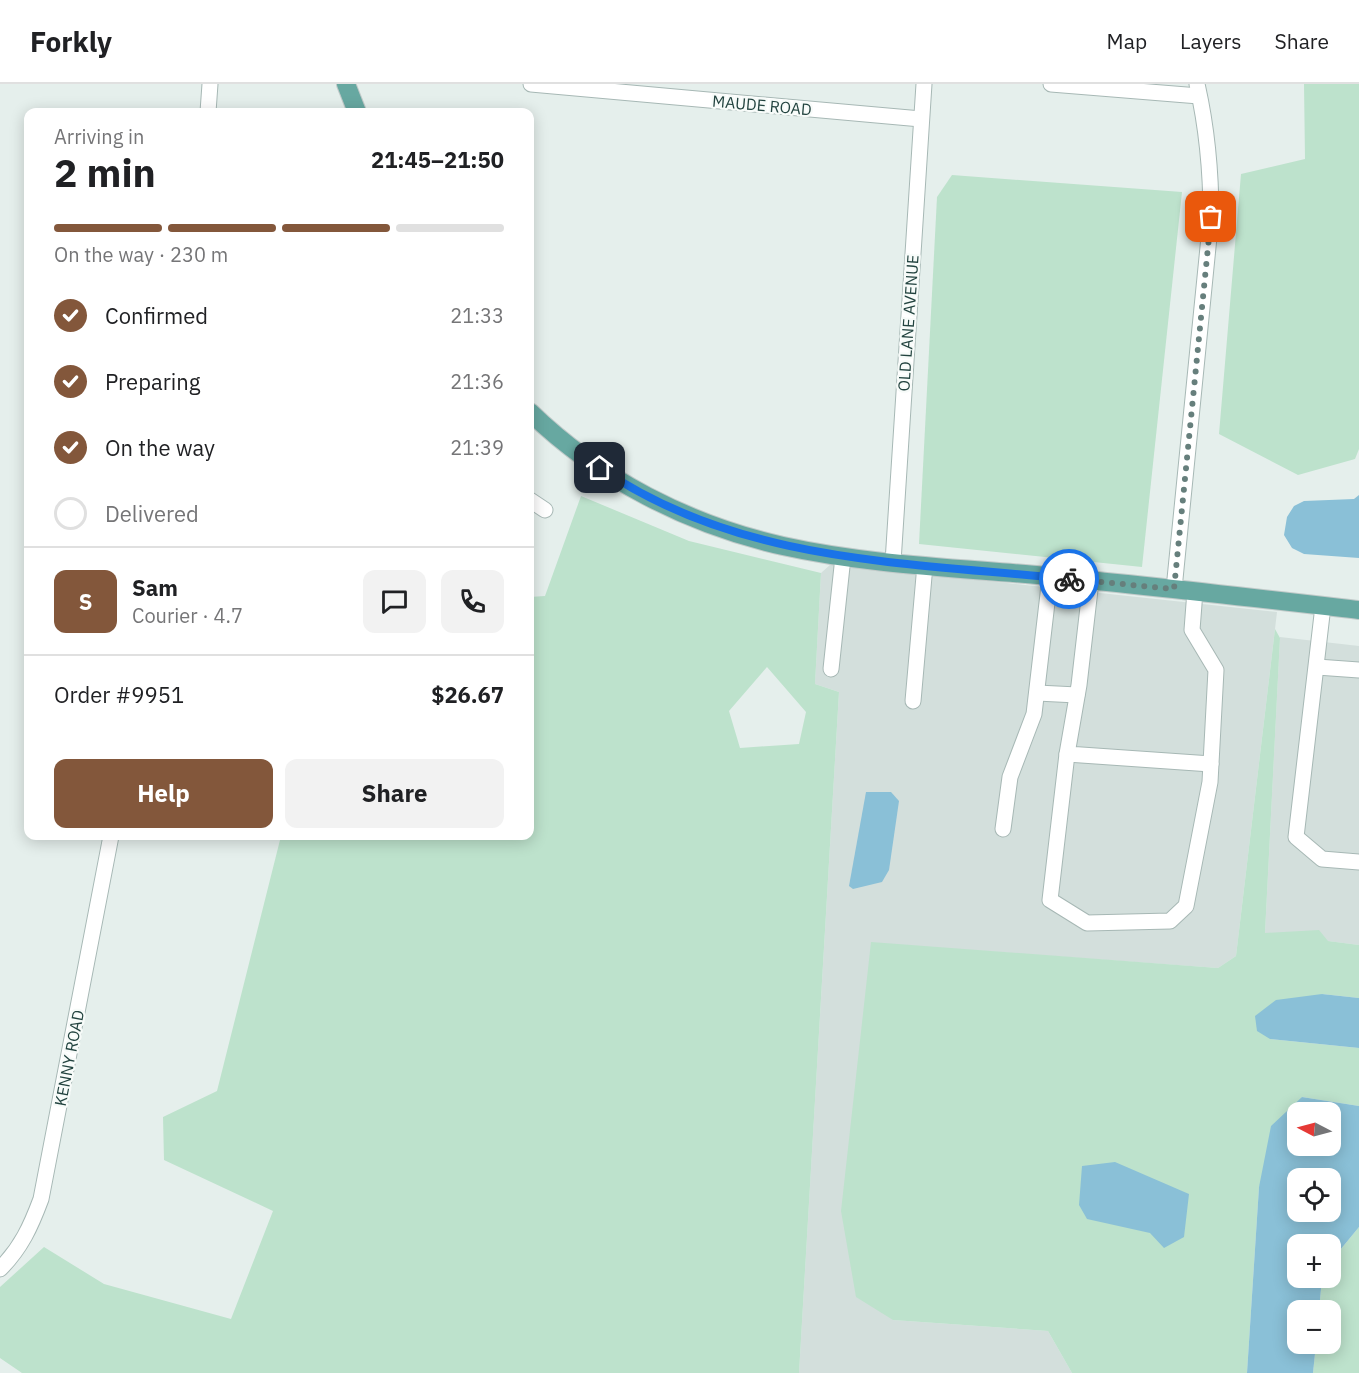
<!DOCTYPE html>
<html lang="en">
<head>
<meta charset="utf-8">
<style>
	:root { --surface:#fff; --page:#f2f2f2; --text:#202124; --muted:#757577; --line:#e0e0e0; --accent:#83573b }
	body { margin:0; font-family:"IBM Plex Sans",sans-serif; background:var(--page); color:var(--text); height:100vh; display:flex; flex-direction:column; font-size:22px; white-space:nowrap }
	* { box-sizing:border-box; margin:0 }
	p { font-size:20px; color:var(--muted) }
	.icon { flex:none; width:33px; height:33px; fill:none; stroke:currentColor; stroke-width:2; stroke-linecap:round; stroke-linejoin:round }
	.map { position:relative; flex:1; overflow:hidden }
	.details { position:absolute; left:24px; top:24px; width:510px; height:732px; display:flex; flex-direction:column; background:var(--surface); border-radius:12px; box-shadow:0 3px 15px #0003 }
	.details>* { flex:none }
	.needle { width:39px; rotate:276deg }
	.fabs { position:absolute; left:1287px; top:1018px; display:grid; gap:12px }
	.fabs a { display:grid; place-items:center; width:54px; height:54px; border-radius:12px; background:var(--surface); box-shadow:0 3px 15px #0003; font-size:30px }
	.pin { position:absolute; display:grid; place-items:center; width:51px; height:51px; color:#fff; margin:-26px; border-radius:12px; box-shadow:0 3px 9px #0006 }
	.courier { position:absolute; display:grid; place-items:center; width:60px; height:60px; margin:-30px; border:4px solid #1a73e8; border-radius:50%; background:#fff; color:#222; box-shadow:0 2px 8px #0007 }
	.summary em { font-style:normal; font-weight:800 }
	.summary div { display:flex; flex-direction:column-reverse }
	.summary { display:flex; align-items:center; justify-content:space-between; height:102px; padding:0 30px }
	h1 { font-size:39px; font-weight:800; line-height:45px }
	.bar { display:grid; grid-template-columns:repeat(4,1fr); gap:9px 6px; align-content:center; height:72px; padding:0 30px }
	.bar i { height:8px; border-radius:4px; background:var(--line) }
	.bar .current { background:var(--accent) }
	.bar p { grid-column:span 4 }
	.line { display:flex; align-items:center; gap:15px; padding:0 30px; border-top:2px solid var(--line) }
	.line div { flex:1 }
	.round { display:grid; place-items:center; flex:none; width:63px; height:63px; border-radius:12px; background:var(--page) }
	ol { padding:0 30px; list-style:none }
	li { display:flex; align-items:center; gap:18px; height:66px }
	li p { margin-inline-start:auto }
	li .icon { padding:6px; border-radius:50%; background:var(--accent); color:#fff; stroke-width:4 }
	li:last-child { color:var(--muted) }
	li i { width:33px; height:33px; border:3px solid var(--line); border-radius:50% }
	.button { display:flex; gap:12px; margin-top:auto; padding:12px 30px }
	.button a { flex:1; height:69px; border-radius:12px; background:var(--accent); color:#fff; font-size:24px; font-weight:800; line-height:69px; text-align:center }
	.button a+a { background:var(--page); color:var(--text) }
	header { display:flex; align-items:center; gap:36px; box-sizing:border-box; height:84px; padding:0 30px; background:var(--surface); border-bottom:2px solid var(--line) }
	header strong { font-size:28px }
	nav { display:flex; gap:33px; margin-inline-start:auto; font-size:21px }
	.map>svg:first-child { display:block }
	.built { fill:#d3dfdc }
	.green { fill:#bde2cc; fill-rule:evenodd }
	.water { fill:#8ac0d7; fill-rule:evenodd }
	.lines { fill:none; stroke-linecap:round; stroke-linejoin:round }
	.minor-casing { stroke:#a7b8b5; stroke-width:17 }
	.major-casing { stroke:#c1cac9; stroke-width:20 }
	.minor { stroke:#fff; stroke-width:15 }
	.major { stroke:#67a8a1; stroke-width:18 }
	.done { stroke:#667f7c; stroke-width:6; stroke-dasharray:0 10.8 }
	.route { stroke:#1a73e8; stroke-width:8 }
	.labels { text-anchor:middle; dominant-baseline:central; stroke-width:4.5; stroke-linejoin:round; paint-order:stroke }
	.street-label { font-size:16px; fill:#22433f; stroke:#f7fbf9 }
</style>
</head>
<body>
<header>
<strong>Forkly</strong>
<nav><a>Map</a><a>Layers</a><a>Share</a></nav>
</header>
<div class="map">
<svg width="1359" height="1289" viewBox="0 0 1359 1289">
	<rect width="100%" height="100%" fill="#e5efec"/>
	<g class="built">
		<path d="M831 480 1277 528 1236 872 1218 884 871 859 893 1236 1048 1247 1072 1289H799L839 608 815 600 821 489Z"/>
		<path d="M1280 553 1359 562V861L1265 849Z"/>
	</g>
	<g class="green">
		<path d="M1304 0H1359V365L1355 375 1298 391 1219 350 1241 90 1305 75Z"/>
		<path d="M952 91 1182 108 1142 483 919 460 937 113Z"/>
		<path d="M581 412 689 457 821 489 815 600 839 608 799 1289H22L0 1274V1203L44 1163 104 1200 231 1235 273 1127 164 1076 163 1033 217 1007 281 752H530V513L545 512ZM767 583 806 628 799 660 740 664 729 627Z"/>
		<path d="M1275 545 1280 554 1265 849 1319 846 1328 857 1359 861V914L1322 910 1270 955 1359 964V1022L1302 1013 1259 1103 1247 1289H1072L1048 1247 893 1236 856 1213 841 1127 871 858 1218 884 1236 872Z"/>
		<path d="M1359 1143V1289H1313L1316 1260H1330V1227H1319L1322 1194H1330L1331 1177Z"/>
	</g>
	<g class="water">
		<path d="M1359 411V474L1304 470 1292 464 1284 451 1287 433 1294 422 1304 417 1354 415Z"/>
		<path d="M866 708H891L899 717 889 786 882 798 853 805 849 802Z"/>
		<path d="M1322 910 1359 914V964L1270 955 1257 947 1255 932 1276 916Z"/>
		<path d="M1302 1013 1359 1022V1143L1331 1177 1330 1161H1298V1194H1322L1319 1227H1298V1260H1316L1313 1289H1247L1259 1103 1271 1042ZM1298 1029H1330V1062H1298ZM1298 1095H1330V1128H1298Z"/>
		<path d="M1115 1078 1189 1110 1184 1153 1164 1164 1150 1149 1087 1135 1079 1121 1082 1082Z"/>
	</g>
	<g class="lines">
		<g class="minor-casing">
			<g id="minor">
				<path d="M531 0 921 35"/>
				<path d="M1051 0 1199 12"/>
				<path d="M208 28 210 0"/>
				<path d="M530 416 545 426"/>
				<path d="M893 478 924 0"/>
				<path d="M1091 497 1079 601 1067 670 1211 680"/>
				<path d="M1174 505 1211 133C1211 87 1207 44 1197 0"/>
				<path d="M1323 522 1296 753 1322 775 1359 778"/>
				<path d="M1317 583 1359 586"/>
				<path d="M831 585 843 473"/>
				<path d="M1037 609 1077 611"/>
				<path d="M913 617 925 481"/>
				<path d="M1067 670 1050 816 1087 839 1170 837 1186 822 1210 698 1216 586 1192 546 1195 507"/>
				<path d="M1003 745 1010 693 1034 630 1050 493"/>
				<path d="M0 1185C21 1164 31 1142 41 1115L111 752"/>
			</g>
		</g>
		<g class="major-casing">
			<g id="major">
				<path d="M346 0 357 28"/>
				<path d="M530 328C599 395 689 441 783 462 869 481 960 484 1048 492 1152 502 1255 514 1359 526"/>
			</g>
		</g>
		<use href="#minor" class="minor"/>
		<use href="#major" class="major"/>
	</g>
	<g class="lines">
		<path class="done" d="M1069 495 1174 505 1211 133"/>
		<path class="route" d="M600 384C740 480 907 478 1069 495"/>
	</g>
	<g class="labels">
		<g class="street-label">
			<text transform="translate(762 21) rotate(5)">MAUDE ROAD</text>
			<text transform="translate(908 239) rotate(-86)">OLD LANE AVENUE</text>
			<text transform="translate(69 974) rotate(-79)">KENNY ROAD</text>
		</g>
	</g>
</svg>
<div class="fabs">
<a><svg class="needle" viewBox="-14 -14 28 28"><path d="M0-13l5 13h-10z" fill="#e53935"/><path d="M0 13l5-13h-10z" fill="#757577"/></svg></a>
<a><svg class="icon" aria-label="locate" viewBox="0 0 24 24"><circle cx="12" cy="12" r="6"/><path d="M12 2v4M12 18v4M2 12h4M18 12h4"/></svg></a>
<a>+</a>
<a>−</a>
</div>
<div class="pin" style="left:1211px;top:133px;background:#ea580c"><svg class="icon" aria-label="bag" viewBox="0 0 24 24"><path d="M5 8h14l-1 12H6zM9 8a3 3 0 0 1 6 0"/></svg></div>
<div class="pin" style="left:600px;top:384px;background:#1f2937"><svg class="icon" aria-label="home" viewBox="0 0 24 24"><path d="M3 11l9-7 9 7M6 9v11h12V9"/></svg></div>
<div class="courier" style="left:1069px;top:495px"><svg class="icon" aria-label="bike" viewBox="0 0 24 24"><circle cx="6" cy="16" r="4"/><circle cx="18" cy="16" r="4"/><path d="M6 16l4-8h5l3 8M10 8l3 8H6M13 5h3"/></svg></div>
<section class="details">
<div class="summary"><div><h1>2 min</h1><p>Arriving in</p></div><em>21:45–21:50</em></div>
<div class="bar"><i class="current"></i><i class="current"></i><i class="current"></i><i></i><p>On the way · 230 m</p></div>
<ol>
<li><svg class="icon" aria-label="check" viewBox="0 0 24 24"><path d="M5 12l5 5 9-10"/></svg>Confirmed<p>21:33</p></li>
<li><svg class="icon" aria-label="check" viewBox="0 0 24 24"><path d="M5 12l5 5 9-10"/></svg>Preparing<p>21:36</p></li>
<li><svg class="icon" aria-label="check" viewBox="0 0 24 24"><path d="M5 12l5 5 9-10"/></svg>On the way<p>21:39</p></li>
<li><i></i>Delivered</li>
</ol>
<div class="line" style="height:108px"><b class="round" style="background:var(--accent);color:#fff">S</b><div><b>Sam</b><p>Courier · 4.7</p></div><a class="round"><svg class="icon" aria-label="chat" viewBox="0 0 24 24"><path d="M4 5h16v11H9l-5 4z"/></svg></a><a class="round"><svg class="icon" aria-label="phone" viewBox="0 0 24 24"><path d="M5 4h4l2 5-3 2q2 4 5 5l2-3 5 2v4C11 20 4 13 5 4z"/></svg></a></div>
<div class="line" style="height:78px"><div>Order #9951</div><b>$26.67</b></div>
<div class="button"><a>Help</a><a>Share</a></div>
</section>
</div>
</body>
</html>
